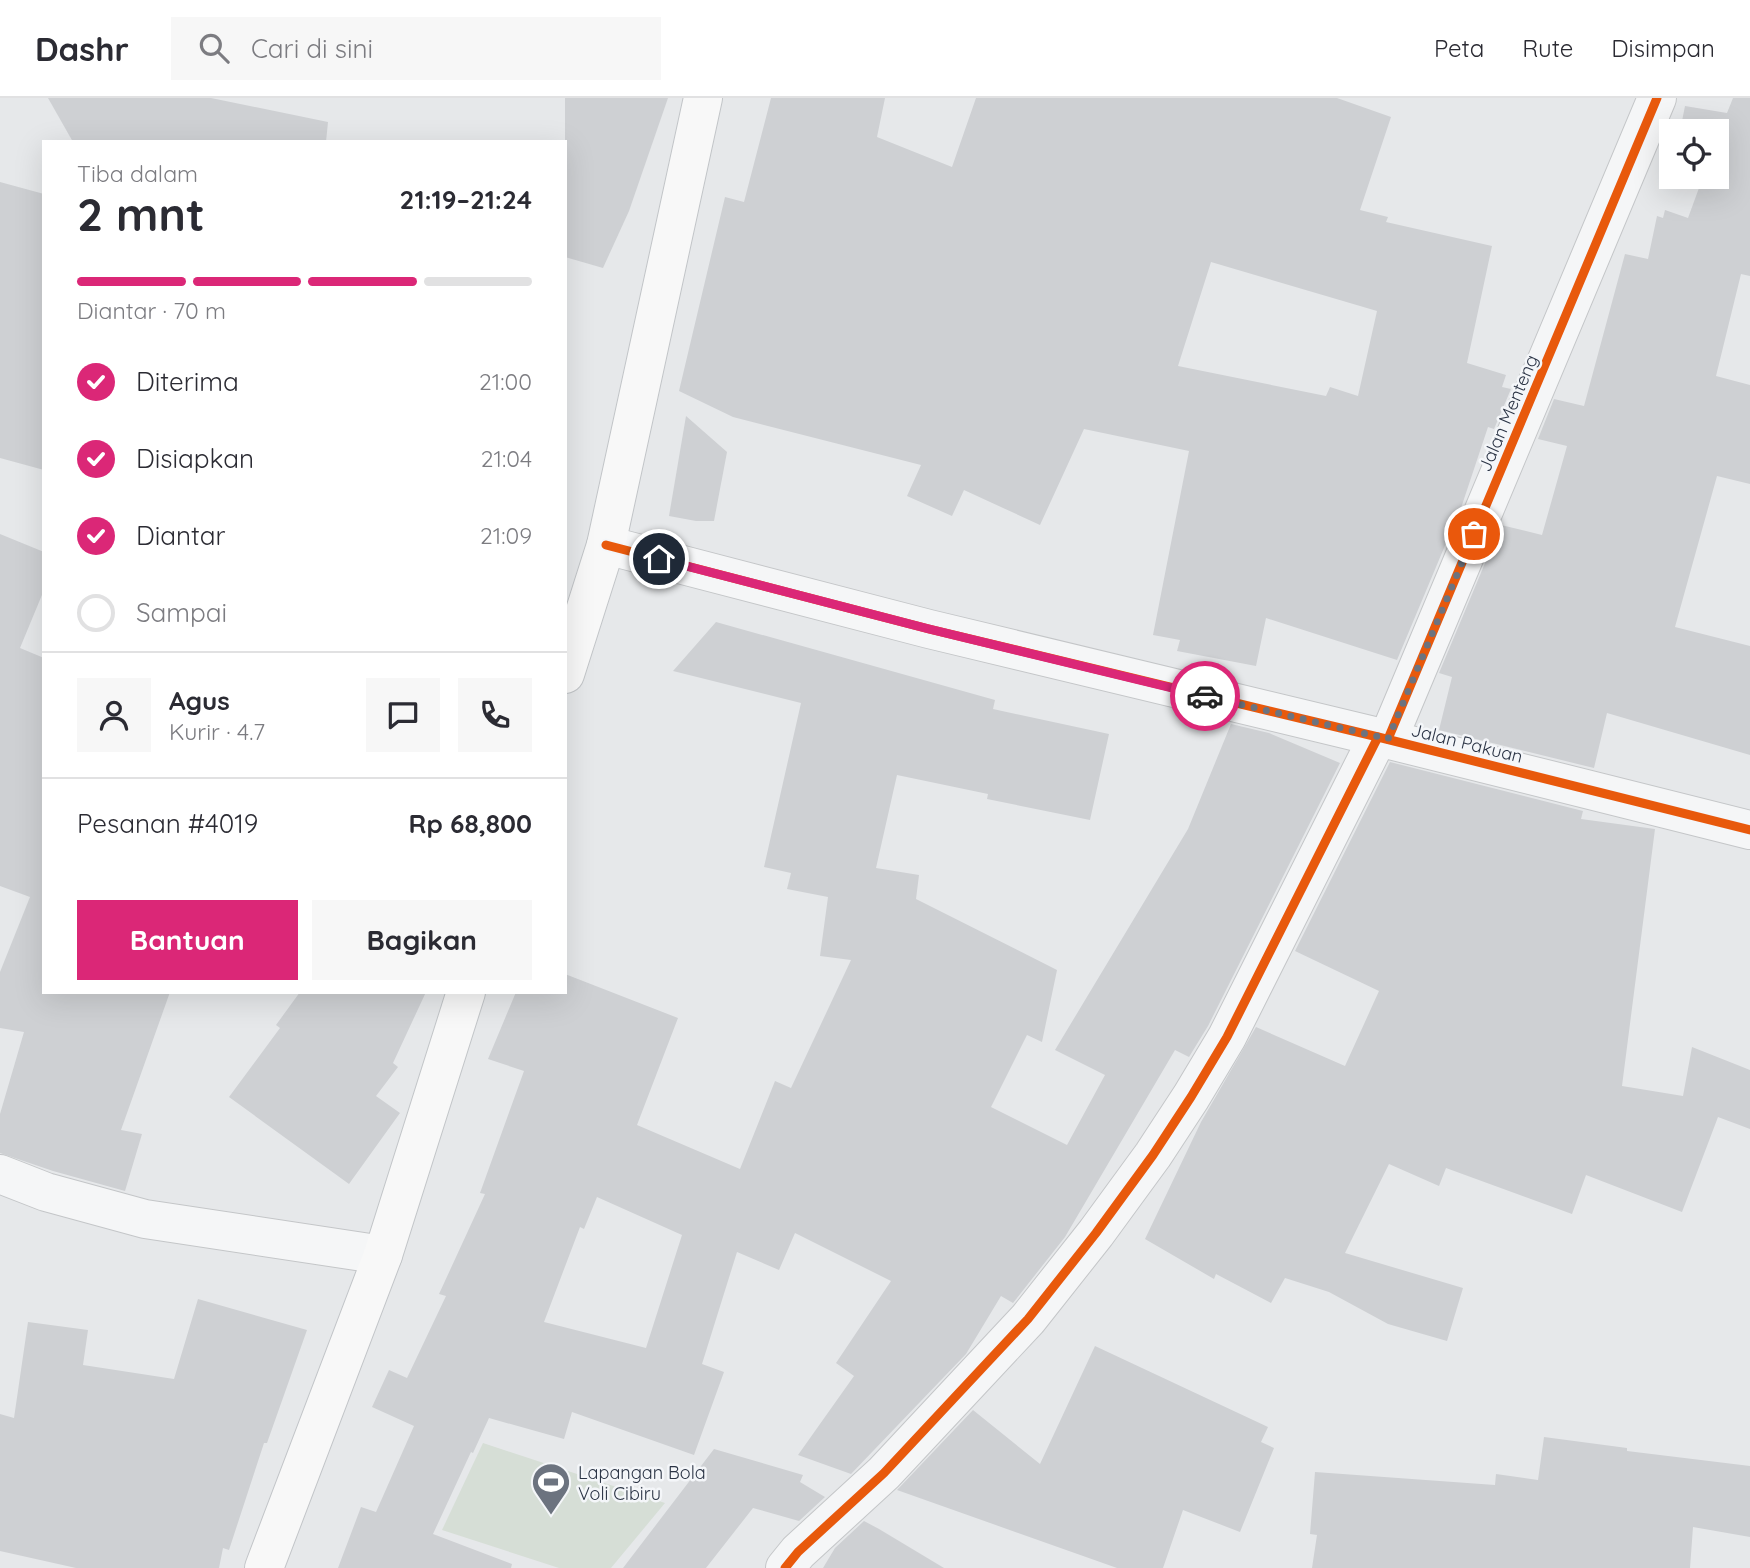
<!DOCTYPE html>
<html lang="id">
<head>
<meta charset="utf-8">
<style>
	:root { --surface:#fff; --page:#f7f7f7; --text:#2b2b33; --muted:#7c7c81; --line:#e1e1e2; --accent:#db2777 }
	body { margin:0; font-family:Quicksand,sans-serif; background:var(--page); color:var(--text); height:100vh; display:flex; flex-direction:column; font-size:26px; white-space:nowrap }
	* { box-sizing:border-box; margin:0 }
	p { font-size:23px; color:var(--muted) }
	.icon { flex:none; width:38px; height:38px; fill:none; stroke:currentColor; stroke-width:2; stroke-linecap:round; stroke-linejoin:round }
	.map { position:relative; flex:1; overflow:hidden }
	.panel { position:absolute; left:42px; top:42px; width:525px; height:854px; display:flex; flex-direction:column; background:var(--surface); border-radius:0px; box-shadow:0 7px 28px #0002 }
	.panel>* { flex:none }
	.buttons { position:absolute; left:1659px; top:21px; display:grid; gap:14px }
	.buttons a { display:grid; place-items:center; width:70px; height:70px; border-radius:0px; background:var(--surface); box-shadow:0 7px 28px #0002; font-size:35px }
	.pin { position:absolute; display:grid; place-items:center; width:60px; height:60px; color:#fff; margin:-30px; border:4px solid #fff; border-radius:50%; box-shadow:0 2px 7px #0007 }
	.courier { position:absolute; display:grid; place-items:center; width:70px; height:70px; margin:-35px; border:5px solid #db2777; border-radius:50%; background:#fff; color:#222; box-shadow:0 2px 9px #0007 }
	.head em { font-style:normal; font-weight:700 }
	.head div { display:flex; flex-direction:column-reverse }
	.head { display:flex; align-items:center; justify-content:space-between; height:119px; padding:0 35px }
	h1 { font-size:46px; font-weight:700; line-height:52px }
	.bar { display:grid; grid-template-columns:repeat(4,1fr); gap:10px 7px; align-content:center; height:84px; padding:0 35px }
	.bar i { height:9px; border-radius:5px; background:var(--line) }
	.bar .current { background:var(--accent) }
	.bar p { grid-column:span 4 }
	.line { display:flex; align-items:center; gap:18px; padding:0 35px; border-top:2px solid var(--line) }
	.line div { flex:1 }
	.round { display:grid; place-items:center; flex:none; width:74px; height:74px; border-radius:0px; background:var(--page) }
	ol { padding:0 35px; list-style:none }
	li { display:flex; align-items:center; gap:21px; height:77px }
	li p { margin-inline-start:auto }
	li .icon { padding:7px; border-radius:50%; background:var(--accent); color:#fff; stroke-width:4 }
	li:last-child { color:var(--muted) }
	li i { width:38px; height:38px; border:4px solid var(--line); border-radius:50% }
	.cta { display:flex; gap:14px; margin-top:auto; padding:14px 35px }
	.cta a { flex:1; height:80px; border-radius:0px; background:var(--accent); color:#fff; font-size:28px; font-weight:700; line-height:80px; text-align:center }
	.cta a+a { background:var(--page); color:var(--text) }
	header { display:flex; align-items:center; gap:42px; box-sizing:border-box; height:98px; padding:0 35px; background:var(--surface); border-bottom:2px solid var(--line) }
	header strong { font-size:33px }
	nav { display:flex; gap:38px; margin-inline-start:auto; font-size:24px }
	.search { width:490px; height:63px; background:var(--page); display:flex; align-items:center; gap:18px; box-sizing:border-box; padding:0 24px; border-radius:0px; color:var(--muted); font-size:26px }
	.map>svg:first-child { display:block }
	.green { fill:#d6ded6 }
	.building { fill:#ced0d3; fill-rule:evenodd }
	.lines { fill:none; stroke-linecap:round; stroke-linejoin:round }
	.minor-casing { stroke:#c4c6c8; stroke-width:40 }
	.major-casing { stroke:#c2c5c8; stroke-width:40 }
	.minor { stroke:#f5f6f7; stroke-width:38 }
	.major { stroke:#f8f8f8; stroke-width:38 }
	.cycleway-casing { stroke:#f4f6f9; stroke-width:13 }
	.cycleway { stroke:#e8590c; stroke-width:9 }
	.done { stroke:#6c737f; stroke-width:7; stroke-dasharray:0 12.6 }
	.route { stroke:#db2777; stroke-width:9 }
	.labels { text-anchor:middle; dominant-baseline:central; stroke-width:5; stroke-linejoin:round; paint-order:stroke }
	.street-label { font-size:18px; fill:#2b3445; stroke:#f4f6f9 }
	.poi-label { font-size:18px; fill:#2b3445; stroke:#f4f6f9; text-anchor:start }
</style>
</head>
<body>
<header>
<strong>Dashr</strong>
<div class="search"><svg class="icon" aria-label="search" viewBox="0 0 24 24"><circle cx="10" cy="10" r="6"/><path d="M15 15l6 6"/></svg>Cari di sini</div>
<nav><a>Peta</a><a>Rute</a><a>Disimpan</a></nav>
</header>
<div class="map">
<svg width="1750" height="1470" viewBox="0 0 1750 1470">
	<rect width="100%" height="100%" fill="#e6e8ea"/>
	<path class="green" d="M483 1345 665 1405 611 1470H559L442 1432Z"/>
	<g class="building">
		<path d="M48 0H211L328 24 326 44H73Z"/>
		<path d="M565 0H668L629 113 603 170 565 159Z"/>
		<path d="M771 0H885L877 39 952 69 976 0H1337L1391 19 1360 112 1388 119 1386 124 1492 148 1467 265 1506 277 1502 289 1511 291 1494 331 1488 329 1462 407 1397 562 1266 520 1256 568 1177 553 1180 542 1153 537 1189 353 1084 331 1040 427 964 392 952 418 907 398 921 367 733 319 679 293 725 99 744 104ZM1211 164 1377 213 1358 298 1330 289 1326 298 1178 268Z"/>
		<path d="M1733 0H1750V178L1741 176 1716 278 1750 287V386L1717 378 1675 529 1750 548V657L1607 615 1594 670 1439 632 1452 579 1439 575 1501 427 1542 437 1567 348 1538 341 1554 301 1584 308 1625 156 1648 161 1657 118 1663 120 1665 112 1688 120 1703 79H1717V33H1680L1685 8 1727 15Z"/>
		<path d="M0 84 44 96V372L0 360Z"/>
		<path d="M686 318 727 354 714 423H696L669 418Z"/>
		<path d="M0 436 44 454V492L20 550 44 560V894H170L121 1032 142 1036 125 1093 53 1073 0 1055V1016L24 934 0 930V874L30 799 0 788Z"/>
		<path d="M716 524 995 602 993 611 1109 636 1090 722 987 701 988 696 897 677 876 770 919 777 916 801 1057 872 1042 944 1027 937 991 1009 1067 1047 1105 977 1055 952 1188 731 1231 626 1269 635 1340 665 1208 928 1189 959 1175 952 1065 1139 1013 1205 1001 1198 966 1256 851 1376 798 1357 854 1278 836 1265 891 1183 795 1135 779 1172 737 1154 702 1266 724 1274 694 1357 572 1314 564 1341 489 1320 473 1355 471 1354 433 1436 512 1466 511 1470H338L361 1409 376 1414 414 1328 372 1309 389 1272 407 1280 446 1198 439 1196 485 1096 480 1095 524 973 488 961 516 894H565V876L678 920 637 1027 740 1071 775 983 791 990 851 862 820 858 828 799 787 791 791 775 764 769 801 605 673 573ZM597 1099 682 1137 646 1250 544 1224 580 1129 584 1131Z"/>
		<path d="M1390 664 1583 713 1581 721 1655 731 1622 988 1683 998 1692 949 1750 972V1031L1718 1019 1682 1114 1586 1077 1572 1116 1446 1070 1439 1088 1389 1066 1345 1155 1463 1190 1447 1243 1388 1226 1329 1194 1285 1180 1271 1205 1216 1176 1214 1181 1145 1141 1201 1024 1256 929 1345 968 1379 893 1295 853Z"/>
		<path d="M300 894H426L393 965 398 969 376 998 400 1015 349 1086 229 999 280 930 276 927Z"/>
		<path d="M198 1201 307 1232 267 1345H264L229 1452 223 1450 219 1470H76L0 1453V1316L14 1320 28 1224 88 1232 83 1267 174 1281Z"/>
		<path d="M1095 1248 1268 1329 1261 1344 1274 1350 1240 1434 1183 1412 1163 1470H1117L897 1392 973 1312 1040 1366Z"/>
		<path d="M1544 1339 1627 1350V1353L1750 1368V1439L1693 1429 1690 1470H1312L1317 1437 1310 1436 1315 1374 1495 1387 1496 1376 1538 1382Z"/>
		<path d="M714 1351 803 1377 800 1384 825 1399 799 1423 753 1410 706 1470H623Z"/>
		<path d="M864 1423 879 1431 944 1470H823L835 1450Z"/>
	</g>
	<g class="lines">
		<g class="minor-casing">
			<g id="minor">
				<path d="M606 447 929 531 1378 639 1750 732"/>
				<path d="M1388 641 1657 0"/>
				<path d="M0 1076 46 1094 145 1121 383 1157"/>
				<path d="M785 1470 798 1454 884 1375 1028 1221 1096 1135 1153 1057 1191 999 1227 939 1378 639"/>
			</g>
		</g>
		<g class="major-casing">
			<g id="major">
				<path d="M565 576 606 447 703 0"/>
				<path d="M264 1470 383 1157 466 894"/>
			</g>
		</g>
		<use href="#minor" class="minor"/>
		<use href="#major" class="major"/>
		<g class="cycleway-casing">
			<g id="cycleway">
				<path d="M606 447 929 531 1378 639 1750 732"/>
				<path d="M1388 641 1657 0"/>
				<path d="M785 1470 798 1454 884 1375 1028 1221 1096 1135 1153 1057 1191 999 1227 939 1378 639"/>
			</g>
		</g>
		<use href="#cycleway" class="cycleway"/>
	</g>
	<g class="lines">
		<path class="done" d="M1205 598 1388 641 1474 436"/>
		<path class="route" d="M659 461 929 531 1205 598"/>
	</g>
	<defs>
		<g id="stadium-pin" transform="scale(2.0125)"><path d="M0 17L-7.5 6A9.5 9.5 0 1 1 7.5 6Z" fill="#6c737f" stroke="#f4f6f9"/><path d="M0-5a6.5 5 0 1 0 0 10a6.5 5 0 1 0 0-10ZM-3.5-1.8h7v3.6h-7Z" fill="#fff"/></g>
	</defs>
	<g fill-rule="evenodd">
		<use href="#stadium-pin" x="551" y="1384"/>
	</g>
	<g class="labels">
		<g class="street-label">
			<text transform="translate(1508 315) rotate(-67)">Jalan Menteng</text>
			<text transform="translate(1467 645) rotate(14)">Jalan Pakuan</text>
		</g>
		<g class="poi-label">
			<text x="578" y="1374">Lapangan Bola<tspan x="578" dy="21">Voli Cibiru</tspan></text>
		</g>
	</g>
</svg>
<div class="buttons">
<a><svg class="icon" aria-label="locate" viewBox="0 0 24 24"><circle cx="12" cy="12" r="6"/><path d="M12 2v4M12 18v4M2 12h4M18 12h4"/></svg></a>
</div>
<div class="pin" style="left:1474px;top:436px;background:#ea580c"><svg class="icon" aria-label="bag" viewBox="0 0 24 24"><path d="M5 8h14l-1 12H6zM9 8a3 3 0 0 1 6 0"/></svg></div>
<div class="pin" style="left:659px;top:461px;background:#1f2937"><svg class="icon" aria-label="home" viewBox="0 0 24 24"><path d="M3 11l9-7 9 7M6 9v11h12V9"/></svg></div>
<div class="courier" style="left:1205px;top:598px"><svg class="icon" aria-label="car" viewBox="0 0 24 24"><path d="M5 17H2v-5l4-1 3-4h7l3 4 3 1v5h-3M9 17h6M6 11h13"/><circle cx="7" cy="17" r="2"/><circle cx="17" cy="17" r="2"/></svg></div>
<section class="panel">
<div class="head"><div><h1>2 mnt</h1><p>Tiba dalam</p></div><em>21:19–21:24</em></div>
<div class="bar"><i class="current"></i><i class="current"></i><i class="current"></i><i></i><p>Diantar · 70 m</p></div>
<ol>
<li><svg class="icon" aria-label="check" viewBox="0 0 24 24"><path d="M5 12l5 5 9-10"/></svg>Diterima<p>21:00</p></li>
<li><svg class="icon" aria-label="check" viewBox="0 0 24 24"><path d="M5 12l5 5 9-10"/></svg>Disiapkan<p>21:04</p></li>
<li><svg class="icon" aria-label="check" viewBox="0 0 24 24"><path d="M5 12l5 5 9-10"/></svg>Diantar<p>21:09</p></li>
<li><i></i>Sampai</li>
</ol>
<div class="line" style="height:126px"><a class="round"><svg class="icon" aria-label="person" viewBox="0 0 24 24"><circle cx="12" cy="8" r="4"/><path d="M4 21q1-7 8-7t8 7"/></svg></a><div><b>Agus</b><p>Kurir · 4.7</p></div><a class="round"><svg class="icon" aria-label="chat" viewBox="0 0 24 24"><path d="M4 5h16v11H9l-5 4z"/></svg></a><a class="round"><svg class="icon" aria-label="phone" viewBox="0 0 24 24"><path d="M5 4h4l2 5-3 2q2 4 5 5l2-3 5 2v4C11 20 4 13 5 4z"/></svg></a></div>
<div class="line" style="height:91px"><div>Pesanan #4019</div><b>Rp 68,800</b></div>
<div class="cta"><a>Bantuan</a><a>Bagikan</a></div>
</section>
</div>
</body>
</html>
